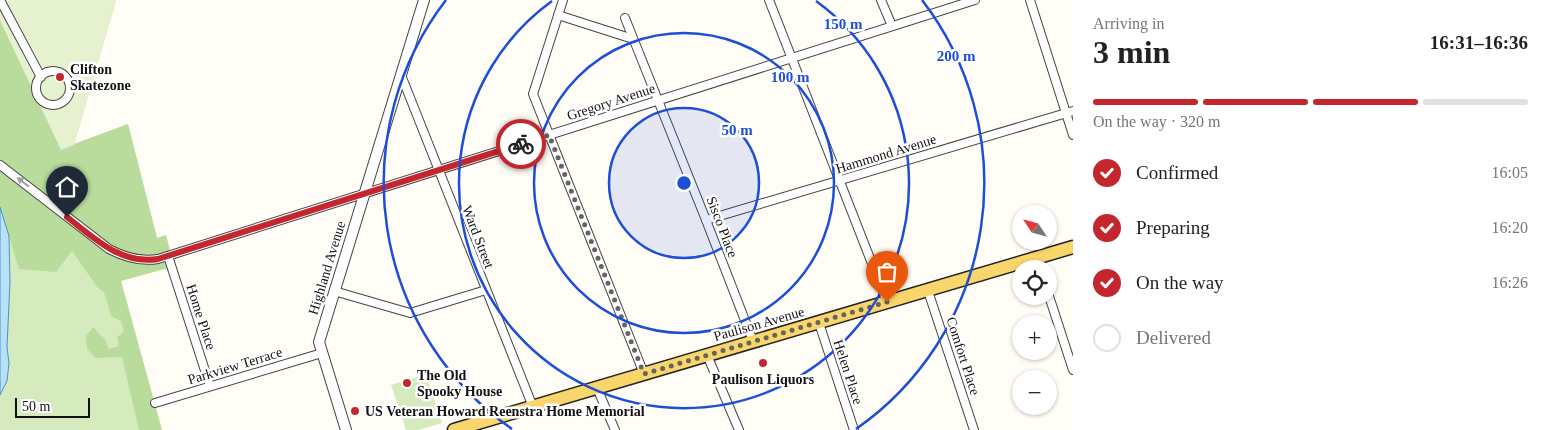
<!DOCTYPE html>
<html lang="en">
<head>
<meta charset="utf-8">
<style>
	:root { --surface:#fff; --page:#f2f2f2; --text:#222; --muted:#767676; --line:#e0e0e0; --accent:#c4262e }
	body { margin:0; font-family:Georgia,serif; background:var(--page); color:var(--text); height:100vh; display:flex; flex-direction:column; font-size:19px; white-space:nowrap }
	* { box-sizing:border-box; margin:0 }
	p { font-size:16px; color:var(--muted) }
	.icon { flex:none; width:28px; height:28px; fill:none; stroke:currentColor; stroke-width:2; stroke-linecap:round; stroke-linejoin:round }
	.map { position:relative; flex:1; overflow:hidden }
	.side { display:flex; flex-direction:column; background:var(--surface); width:475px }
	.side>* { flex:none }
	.needle { width:32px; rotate:306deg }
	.fabs { position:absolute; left:1012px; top:205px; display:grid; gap:10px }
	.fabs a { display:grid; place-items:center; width:45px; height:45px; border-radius:50%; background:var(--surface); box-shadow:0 1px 4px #0004; font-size:25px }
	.scale { position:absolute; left:15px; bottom:12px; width:75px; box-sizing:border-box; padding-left:5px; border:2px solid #111; border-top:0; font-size:14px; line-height:18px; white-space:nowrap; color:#111; -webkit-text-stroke:4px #fff; paint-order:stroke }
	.pin { position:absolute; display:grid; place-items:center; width:42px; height:42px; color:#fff; margin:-51px -21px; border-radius:50% 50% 50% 0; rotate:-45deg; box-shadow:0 0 5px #0007 }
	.pin .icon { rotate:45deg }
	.courier { position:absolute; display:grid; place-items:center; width:50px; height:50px; margin:-25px; border:4px solid #c4262e; border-radius:50%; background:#fff; color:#222; box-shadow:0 1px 6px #0007 }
	.summary em { font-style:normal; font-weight:800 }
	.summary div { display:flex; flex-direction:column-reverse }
	.summary { display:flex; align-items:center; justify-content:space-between; height:85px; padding:0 20px }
	h1 { font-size:32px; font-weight:800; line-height:38px }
	.bar { display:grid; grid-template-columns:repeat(4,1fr); gap:8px 5px; align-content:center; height:60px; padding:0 20px }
	.bar i { height:6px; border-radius:4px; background:var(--line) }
	.bar .selected { background:var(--accent) }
	.bar p { grid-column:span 4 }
	ol { padding:0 20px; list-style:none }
	li { display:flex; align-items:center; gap:15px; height:55px }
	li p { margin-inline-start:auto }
	li .icon { padding:5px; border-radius:50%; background:var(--accent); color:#fff; stroke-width:4 }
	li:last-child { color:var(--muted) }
	li i { width:28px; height:28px; border:2px solid var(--line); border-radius:50% }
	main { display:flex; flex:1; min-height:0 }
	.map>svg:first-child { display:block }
	.green { fill:#d5ebbd }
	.forest { fill:#b9dc9c }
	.pitch { fill:#e6f2cf }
	.water { fill:#b9e0f7; stroke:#3f96cf }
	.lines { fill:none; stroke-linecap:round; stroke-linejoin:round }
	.minor-casing { stroke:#444; stroke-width:10 }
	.tertiary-casing { stroke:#444; stroke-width:12 }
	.primary-casing { stroke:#222; stroke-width:15 }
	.minor { stroke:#fff; stroke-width:8 }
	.tertiary { stroke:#fff; stroke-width:10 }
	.primary { stroke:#f9d66b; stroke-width:12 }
	.oneway { fill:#a0a0a0 }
	.done { stroke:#646461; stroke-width:5; stroke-dasharray:0 9 }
	.route { stroke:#c4262e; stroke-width:6 }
	.ring { fill:none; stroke:#1d4ed8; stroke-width:2.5 }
	.poi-dot { fill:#c4262e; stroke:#fff; stroke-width:2 }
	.labels { text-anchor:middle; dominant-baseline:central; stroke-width:5; stroke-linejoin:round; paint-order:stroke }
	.poi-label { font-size:14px; font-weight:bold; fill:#111; stroke:#fff; text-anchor:start }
	.street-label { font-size:14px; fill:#111; stroke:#fff }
	.centre { fill:#1d4ed8; stroke:#fff; stroke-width:2.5 }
	.ring-label { font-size:15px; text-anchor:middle; font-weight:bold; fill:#1d4ed8; stroke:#fff; stroke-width:5; stroke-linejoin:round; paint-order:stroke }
</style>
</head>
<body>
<main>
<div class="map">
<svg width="1073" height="430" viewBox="0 0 1073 430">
	<rect width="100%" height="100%" fill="#fffdf5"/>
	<g class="green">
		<path d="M0 0H116L74 144 128 124 157 238 166 235 171 255 121 281 162 430H0Z"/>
		<path d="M426 374 442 423 419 430H406L391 385Z"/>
	</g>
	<path class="forest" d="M116 0 74 144 128 124 157 238 166 235 171 255 172 267 121 281 162 430H139L122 357 96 358 87 349 86 336 93 327 105 340 109 349 119 346 117 337 124 332 121 321 111 316 104 292 98 288 72 251 56 272 19 269 0 207V20L53 132Z"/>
	<path class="pitch" d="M0 0H116L74 145 61 150 0 20Z"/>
	<path class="water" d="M0 207 9 236 10 282 7 347 9 363 7 381 0 395Z"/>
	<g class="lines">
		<g class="minor-casing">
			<g id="minor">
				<path d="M0 0 41 77"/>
				<path d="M563 0 533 94 644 374"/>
				<path d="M769 0 887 302"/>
				<path d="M881 0 892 26"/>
				<path d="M1030 0 1073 135"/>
				<path d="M558 15 633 39"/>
				<path d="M625 18 706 220 753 341"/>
				<circle cx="53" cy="88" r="17"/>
				<path d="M401 75 533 407"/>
				<path d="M0 165 109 249C124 257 140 262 158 259L975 0"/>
				<path d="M706 220 1073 111"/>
				<path d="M168 256 210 386"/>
				<path d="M1036 258 1040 269"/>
				<path d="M334 291 410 313 486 290"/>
				<path d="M928 291 974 430"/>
				<path d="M1049 296 1073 370"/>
				<path d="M819 323 854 430"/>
				<path d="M707 355 739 430"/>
				<path d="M597 388 615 430"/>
				<path d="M155 403 322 353"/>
			</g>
		</g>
		<g class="tertiary-casing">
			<path id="tertiary" d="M346 430 319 342 424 0"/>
		</g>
		<g class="primary-casing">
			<path id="primary" d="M454 430 1073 247"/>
		</g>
		<use href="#minor" class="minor"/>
		<use href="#tertiary" class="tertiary"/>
		<use href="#primary" class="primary"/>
	</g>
	<defs><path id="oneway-solid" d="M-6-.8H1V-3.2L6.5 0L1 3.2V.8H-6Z" transform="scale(1.25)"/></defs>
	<use class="oneway" href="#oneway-solid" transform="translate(23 182) rotate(-142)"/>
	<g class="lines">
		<path class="done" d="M521 144 549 135 644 374 887 302"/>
		<path class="route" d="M67 217C94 238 121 265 158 259L521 144"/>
	</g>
	<circle cx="684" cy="183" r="75" fill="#1d4ed8" fill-opacity=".12"/>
	<g class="ring">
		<circle cx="684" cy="183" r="75"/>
		<circle cx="684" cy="183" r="150"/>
		<path d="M816 1A225 225 0 1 1 552 1"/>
		<path d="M512 429A300 300 0 0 1 446 0M922 0A300 300 0 0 1 856 429"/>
	</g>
	<g class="poi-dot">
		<circle cx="60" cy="77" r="5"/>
		<circle cx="763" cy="363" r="5"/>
		<circle cx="407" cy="383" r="5"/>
		<circle cx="355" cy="411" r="5"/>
	</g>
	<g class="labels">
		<g class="poi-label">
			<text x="70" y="69">Clifton<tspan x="70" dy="16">Skatezone</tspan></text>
			<text x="417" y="375">The Old<tspan x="417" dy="16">Spooky House</tspan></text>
			<text x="763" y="379" text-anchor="middle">Paulison Liquors</text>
			<text x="365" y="411">US Veteran Howard Reenstra Home Memorial</text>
		</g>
		<g class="street-label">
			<text transform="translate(611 102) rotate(-18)">Gregory Avenue</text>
			<text transform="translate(886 154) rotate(-17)">Hammond Avenue</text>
			<text transform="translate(722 227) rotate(69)">Sisco Place</text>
			<text transform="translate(478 237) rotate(69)">Ward Street</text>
			<text transform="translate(327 268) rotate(-73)">Highland Avenue</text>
			<text transform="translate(201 317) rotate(72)">Home Place</text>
			<text transform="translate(759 324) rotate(-16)">Paulison Avenue</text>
			<text transform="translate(963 356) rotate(72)">Comfort Place</text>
			<text transform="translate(235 366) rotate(-17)">Parkview Terrace</text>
			<text transform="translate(848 372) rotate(72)">Helen Place</text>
		</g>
	</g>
	<circle cx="684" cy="183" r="8" class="centre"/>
	<g class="ring-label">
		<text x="843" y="29">150 m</text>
		<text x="956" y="61">200 m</text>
		<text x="790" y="82">100 m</text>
		<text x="737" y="135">50 m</text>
	</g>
</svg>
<div class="fabs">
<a><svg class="needle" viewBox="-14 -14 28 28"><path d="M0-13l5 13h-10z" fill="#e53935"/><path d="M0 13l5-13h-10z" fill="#767676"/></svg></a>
<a><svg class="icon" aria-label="locate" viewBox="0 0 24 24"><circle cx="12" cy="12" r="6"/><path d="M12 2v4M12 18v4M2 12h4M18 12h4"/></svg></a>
<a>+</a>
<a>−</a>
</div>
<div class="scale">50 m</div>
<div class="pin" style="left:887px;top:302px;background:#ea580c"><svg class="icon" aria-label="bag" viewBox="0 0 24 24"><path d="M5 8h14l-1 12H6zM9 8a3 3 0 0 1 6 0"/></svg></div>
<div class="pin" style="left:67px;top:217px;background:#1f2937"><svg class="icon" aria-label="home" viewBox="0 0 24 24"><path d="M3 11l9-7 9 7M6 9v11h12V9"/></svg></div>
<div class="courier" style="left:521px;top:144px"><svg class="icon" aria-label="bike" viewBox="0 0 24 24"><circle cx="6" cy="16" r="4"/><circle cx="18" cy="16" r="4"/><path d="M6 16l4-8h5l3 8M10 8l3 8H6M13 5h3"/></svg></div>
</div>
<section class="side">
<div class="summary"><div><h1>3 min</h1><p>Arriving in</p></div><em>16:31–16:36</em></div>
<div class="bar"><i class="selected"></i><i class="selected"></i><i class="selected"></i><i></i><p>On the way · 320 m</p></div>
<ol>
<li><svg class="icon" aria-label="check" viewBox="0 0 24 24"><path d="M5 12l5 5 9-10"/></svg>Confirmed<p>16:05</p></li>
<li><svg class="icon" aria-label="check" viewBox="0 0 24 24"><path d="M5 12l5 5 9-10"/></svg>Preparing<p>16:20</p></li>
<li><svg class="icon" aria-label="check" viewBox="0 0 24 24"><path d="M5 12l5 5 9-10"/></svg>On the way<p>16:26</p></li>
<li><i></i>Delivered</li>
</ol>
</section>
</main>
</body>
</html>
